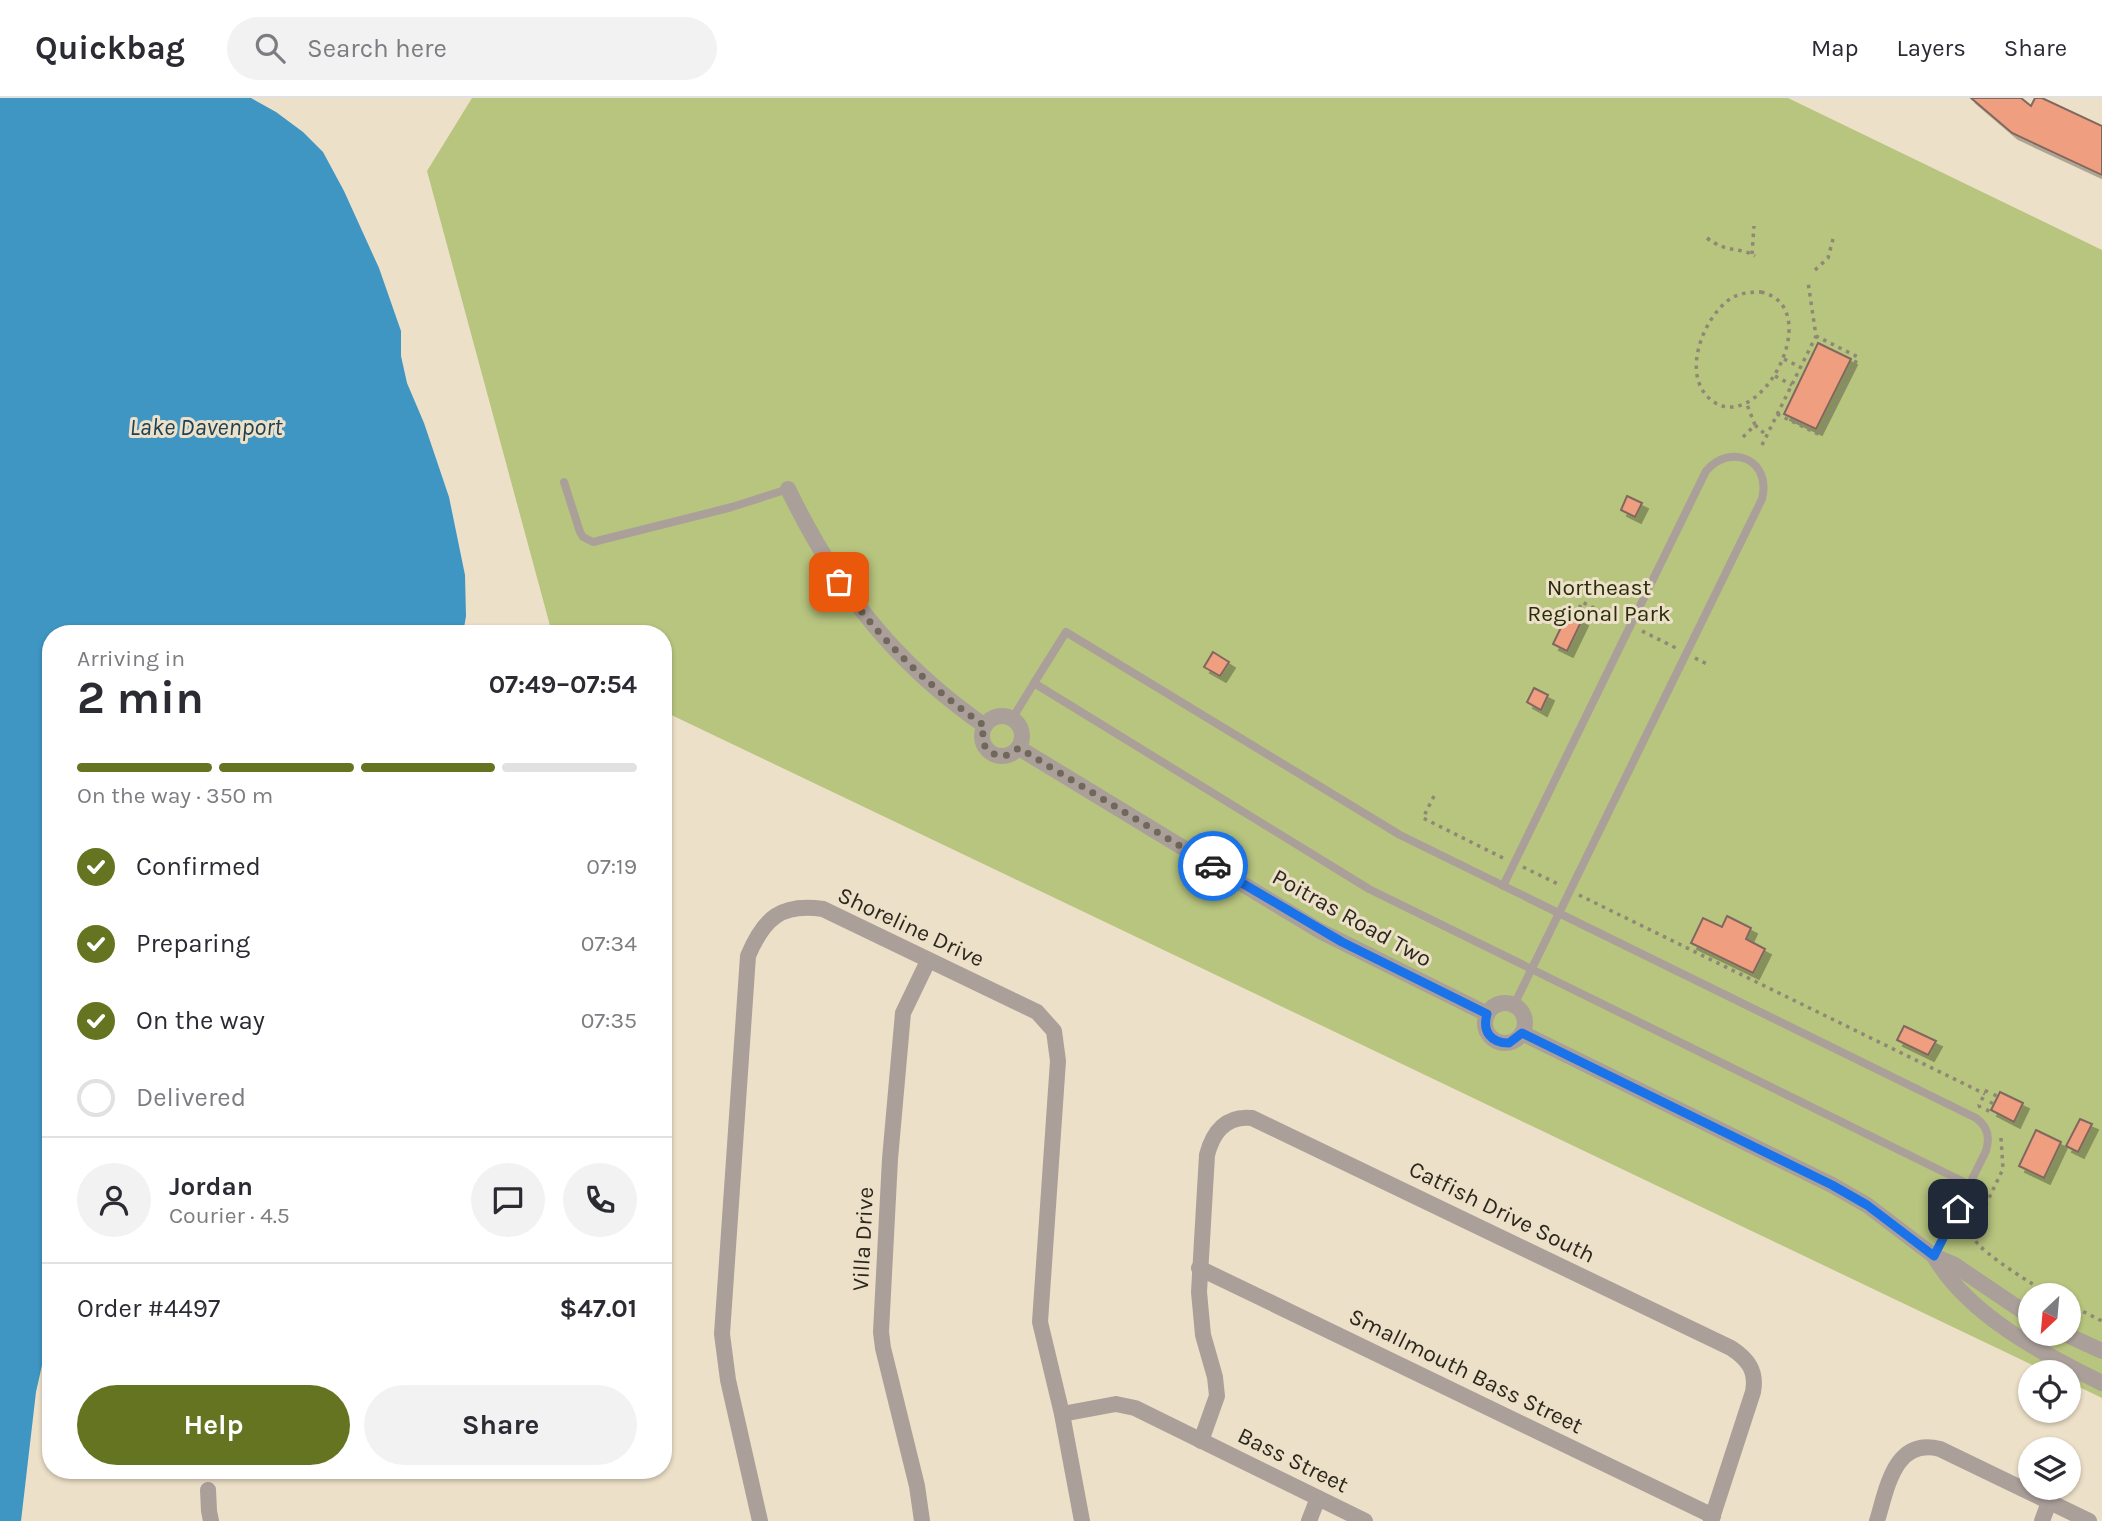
<!DOCTYPE html>
<html lang="en">
<head>
<meta charset="utf-8">
<style>
	:root { --surface:#fff; --page:#f2f2f3; --text:#2b2b33; --muted:#7c7c81; --line:#e1e1e2; --accent:#647420 }
	body { margin:0; font-family:Karla,sans-serif; background:var(--page); color:var(--text); height:100vh; display:flex; flex-direction:column; font-size:26px; white-space:nowrap }
	* { box-sizing:border-box; margin:0 }
	p { font-size:23px; color:var(--muted) }
	.icon { flex:none; width:38px; height:38px; fill:none; stroke:currentColor; stroke-width:2; stroke-linecap:round; stroke-linejoin:round }
	.map { position:relative; flex:1; overflow:hidden }
	.sheet { position:absolute; left:42px; top:527px; width:630px; height:854px; display:flex; flex-direction:column; background:var(--surface); border-radius:28px; box-shadow:0 2px 5px #0004 }
	.sheet>* { flex:none }
	.needle { width:46px; rotate:206deg }
	.fabs { position:absolute; left:2018px; top:1185px; display:grid; gap:14px }
	.fabs a { display:grid; place-items:center; width:63px; height:63px; border-radius:50%; background:var(--surface); box-shadow:0 2px 5px #0004; font-size:35px }
	.pin { position:absolute; display:grid; place-items:center; width:60px; height:60px; color:#fff; margin:-30px; border-radius:14px; box-shadow:0 4px 10px #0006 }
	.courier { position:absolute; display:grid; place-items:center; width:70px; height:70px; margin:-35px; border:5px solid #1a73e8; border-radius:50%; background:#fff; color:#222; box-shadow:0 2px 9px #0007 }
	.head em { font-style:normal; font-weight:700 }
	.head div { display:flex; flex-direction:column-reverse }
	.head { display:flex; align-items:center; justify-content:space-between; height:119px; padding:0 35px }
	h1 { font-size:46px; font-weight:700; line-height:52px }
	.bar { display:grid; grid-template-columns:repeat(4,1fr); gap:10px 7px; align-content:center; height:84px; padding:0 35px }
	.bar i { height:9px; border-radius:5px; background:var(--line) }
	.bar .active { background:var(--accent) }
	.bar p { grid-column:span 4 }
	.line { display:flex; align-items:center; gap:18px; padding:0 35px; border-top:2px solid var(--line) }
	.line div { flex:1 }
	.round { display:grid; place-items:center; flex:none; width:74px; height:74px; border-radius:37px; background:var(--page) }
	ol { padding:0 35px; list-style:none }
	li { display:flex; align-items:center; gap:21px; height:77px }
	li p { margin-inline-start:auto }
	li .icon { padding:7px; border-radius:50%; background:var(--accent); color:#fff; stroke-width:4 }
	li:last-child { color:var(--muted) }
	li i { width:38px; height:38px; border:4px solid var(--line); border-radius:50% }
	.button { display:flex; gap:14px; margin-top:auto; padding:14px 35px }
	.button a { flex:1; height:80px; border-radius:42px; background:var(--accent); color:#fff; font-size:28px; font-weight:700; line-height:80px; text-align:center }
	.button a+a { background:var(--page); color:var(--text) }
	header { display:flex; align-items:center; gap:42px; box-sizing:border-box; height:98px; padding:0 35px; background:var(--surface); border-bottom:2px solid var(--line) }
	header strong { font-size:33px }
	nav { display:flex; gap:38px; margin-inline-start:auto; font-size:24px }
	.search { width:490px; height:63px; background:var(--page); display:flex; align-items:center; gap:18px; box-sizing:border-box; padding:0 24px; border-radius:38px; color:var(--muted); font-size:26px }
	.map>svg:first-child { display:block }
	.green { fill:#b7c57f; fill-rule:evenodd }
	.water { fill:#3f96c3 }
	.building { fill:#f09e80; stroke:#80685e; stroke-width:2; filter:url(#shadow) }
	.lines { fill:none; stroke-linecap:round; stroke-linejoin:round }
	.path { stroke:#908776; stroke-width:3.5; stroke-dasharray:3.5 5; stroke-linecap:butt }
	.service { stroke:#ab9f9a; stroke-width:8 }
	.minor { stroke:#ab9f9a; stroke-width:16 }
	.done { stroke:#70685a; stroke-width:7; stroke-dasharray:0 12.6 }
	.route { stroke:#1a73e8; stroke-width:9 }
	.labels { text-anchor:middle; dominant-baseline:central; stroke-width:6; stroke-linejoin:round; paint-order:stroke }
	.park-label { font-size:23px; fill:#282e0b; stroke:#ede0c8 }
	.street-label { font-size:23px; fill:#2c271e; stroke:#ede0c8 }
	.water-label { font-size:24px; font-style:italic; fill:#1b4154; stroke:#ede0c8 }
</style>
</head>
<body>
<header>
<strong>Quickbag</strong>
<div class="search"><svg class="icon" aria-label="search" viewBox="0 0 24 24"><circle cx="10" cy="10" r="6"/><path d="M15 15l6 6"/></svg>Search here</div>
<nav><a>Map</a><a>Layers</a><a>Share</a></nav>
</header>
<div class="map">
<svg width="2102" height="1423" viewBox="0 0 2102 1423">
	<defs>
		<filter id="shadow"><feDropShadow dx="6" dy="6" stdDeviation="0" flood-color="#0004"/></filter>
	</defs>
	<rect width="100%" height="100%" fill="#ede0c8"/>
	<path class="green" d="M472 0H1788L2102 152V1300L2069 1284 2068 1274H2047L663 613V536L552 535 427 73ZM2030 1197H2068V1236H2030Z"/>
	<path class="water" d="M0 0H251L276 14 303 34 323 54 344 93 379 170 401 233V258L407 285 424 325 449 399 465 477 466 518 463 536H51V1227L36 1294 21 1423H0Z"/>
	<g class="building">
		<path d="M1971 0H2021L2031 8 2035 0H2042L2102 28V77L2012 35Z"/>
		<path d="M1818 245 1851 261 1816 331 1784 316Z"/>
		<path d="M1627 398 1642 405 1635 419 1621 412Z"/>
		<path d="M1568 515 1582 522 1567 553 1553 546Z"/>
		<path d="M1213 554 1229 564 1220 578 1204 569Z"/>
		<path d="M1534 590 1548 597 1541 612 1527 604Z"/>
		<path d="M1727 818 1751 830 1746 841 1765 851 1753 875 1691 845 1703 820 1722 829Z"/>
		<path d="M1904 928 1936 943 1928 957 1897 942Z"/>
		<path d="M2000 994 2023 1005 2014 1024 1991 1012Z"/>
		<path d="M2080 1021 2092 1026 2078 1054 2066 1048Z"/>
		<path d="M2036 1032 2061 1044 2044 1080 2019 1068Z"/>
	</g>
	<g class="lines">
		<g class="path">
			<path d="M1707 140C1728 156 1738 148 1755 158"/>
			<path d="M1752 156 1754 128"/>
			<path d="M1815 172 1828 160 1833 141"/>
			<path d="M1761 194C1829 209 1758 343 1710 301 1681 276 1703 220 1730 201 1739 195 1750 194 1761 194Z"/>
			<path d="M1784 261 1800 269"/>
			<path d="M1775 278 1792 287"/>
			<path d="M1777 316 1820 337 1858 259 1816 238"/>
			<path d="M1755 327 1766 337"/>
			<path d="M1743 339 1755 327 1746 304"/>
			<path d="M1762 347 1816 238 1808 184"/>
			<path d="M1576 518 1582 504 1619 522"/>
			<path d="M1642 533 1676 550"/>
			<path d="M1695 560 1709 567"/>
			<path d="M1434 698 1423 720 1503 760"/>
			<path d="M1523 769 1560 787"/>
			<path d="M1579 797 1985 996"/>
			<path d="M1980 1010 1979 1007 1988 990"/>
			<path d="M1987 1014 1998 991"/>
			<path d="M2001 1040 2003 1071 1974 1131C1974 1136 1972 1137 1975 1142 1983 1156 2035 1188 2051 1197"/>
			<path d="M2068 1206 2102 1223"/>
		</g>
		<g class="service">
			<path d="M564 384 580 434 583 439 593 444 732 409 788 391"/>
			<path d="M1034 585 1066 534 1400 737 1976 1020C1988 1029 1990 1039 1986 1053L1934 1158"/>
			<path d="M1012 621 1034 585 1369 791 1970 1087"/>
			<path d="M1503 788 1706 373C1731 344 1772 362 1762 401L1514 907"/>
		</g>
		<g class="minor">
			<path d="M788 391C836 490 894 565 985 628"/>
			<circle cx="1002" cy="638" r="20"/>
			<path d="M1019 650 1320 833 1487 916"/>
			<circle cx="1505" cy="925" r="20"/>
			<path d="M1522 935 1832 1087 1867 1107 1934 1158 1953 1166 2030 1218"/>
			<path d="M1934 1158C1968 1217 2043 1256 2102 1285"/>
			<path d="M1199 1170 1713 1418"/>
			<path d="M2065 1236 2102 1253"/>
			<path d="M1062 1316 1116 1306 1135 1310 1365 1423"/>
			<path d="M1201 1343 1217 1298 1215 1279 1203 1237 1199 1194 1207 1057C1213 1033 1227 1017 1252 1020L1731 1250C1748 1261 1757 1273 1753 1294L1711 1423"/>
			<path d="M208 1392 209 1413 211 1423"/>
			<path d="M760 1423 728 1282 722 1236 748 858C764 820 781 805 823 811L1037 914 1054 933 1058 963 1040 1224 1062 1316 1082 1423"/>
			<path d="M922 1423 917 1388 883 1250 881 1234 890 1061 903 915 928 863"/>
			<path d="M1309 1423 1318 1400"/>
			<path d="M1877 1423C1887 1391 1894 1339 1940 1351L2089 1423"/>
			<path d="M2042 1423 2049 1404"/>
		</g>
	</g>
	<g class="lines">
		<path class="done" d="M839 484C880 541 927 588 985 628 978 645 987 658 1005 658L1019 650 1213 768"/>
		<path class="route" d="M1213 768 1342 844 1487 916C1482 934 1491 945 1509 945L1522 935 1832 1087 1867 1107 1934 1158 1958 1111"/>
	</g>
	<g class="labels">
		<g class="park-label">
			<text x="1599" y="489">Northeast<tspan x="1599" dy="26">Regional Park</tspan></text>
		</g>
		<g class="street-label">
			<text transform="translate(1352 820) rotate(29)">Poitras Road Two</text>
			<text transform="translate(911 829) rotate(25)">Shoreline Drive</text>
			<text transform="translate(1502 1114) rotate(26)">Catfish Drive South</text>
			<text transform="translate(863 1141) rotate(-87)">Villa Drive</text>
			<text transform="translate(1466 1273) rotate(26)">Smallmouth Bass Street</text>
			<text transform="translate(1293 1362) rotate(26)">Bass Street</text>
		</g>
		<g class="water-label">
			<text x="206" y="329">Lake Davenport</text>
		</g>
	</g>
</svg>
<div class="fabs">
<a><svg class="needle" viewBox="-14 -14 28 28"><path d="M0-13l5 13h-10z" fill="#e53935"/><path d="M0 13l5-13h-10z" fill="#7c7c81"/></svg></a>
<a><svg class="icon" aria-label="locate" viewBox="0 0 24 24"><circle cx="12" cy="12" r="6"/><path d="M12 2v4M12 18v4M2 12h4M18 12h4"/></svg></a>
<a><svg class="icon" aria-label="layers" viewBox="0 0 24 24"><path d="M12 4l9 5-9 5-9-5zM3 14l9 5 9-5"/></svg></a>
</div>
<div class="pin" style="left:839px;top:484px;background:#ea580c"><svg class="icon" aria-label="bag" viewBox="0 0 24 24"><path d="M5 8h14l-1 12H6zM9 8a3 3 0 0 1 6 0"/></svg></div>
<div class="pin" style="left:1958px;top:1111px;background:#1f2937"><svg class="icon" aria-label="home" viewBox="0 0 24 24"><path d="M3 11l9-7 9 7M6 9v11h12V9"/></svg></div>
<div class="courier" style="left:1213px;top:768px"><svg class="icon" aria-label="car" viewBox="0 0 24 24"><path d="M5 17H2v-5l4-1 3-4h7l3 4 3 1v5h-3M9 17h6M6 11h13"/><circle cx="7" cy="17" r="2"/><circle cx="17" cy="17" r="2"/></svg></div>
<section class="sheet">
<div class="head"><div><h1>2 min</h1><p>Arriving in</p></div><em>07:49–07:54</em></div>
<div class="bar"><i class="active"></i><i class="active"></i><i class="active"></i><i></i><p>On the way · 350 m</p></div>
<ol>
<li><svg class="icon" aria-label="check" viewBox="0 0 24 24"><path d="M5 12l5 5 9-10"/></svg>Confirmed<p>07:19</p></li>
<li><svg class="icon" aria-label="check" viewBox="0 0 24 24"><path d="M5 12l5 5 9-10"/></svg>Preparing<p>07:34</p></li>
<li><svg class="icon" aria-label="check" viewBox="0 0 24 24"><path d="M5 12l5 5 9-10"/></svg>On the way<p>07:35</p></li>
<li><i></i>Delivered</li>
</ol>
<div class="line" style="height:126px"><a class="round"><svg class="icon" aria-label="person" viewBox="0 0 24 24"><circle cx="12" cy="8" r="4"/><path d="M4 21q1-7 8-7t8 7"/></svg></a><div><b>Jordan</b><p>Courier · 4.5</p></div><a class="round"><svg class="icon" aria-label="chat" viewBox="0 0 24 24"><path d="M4 5h16v11H9l-5 4z"/></svg></a><a class="round"><svg class="icon" aria-label="phone" viewBox="0 0 24 24"><path d="M5 4h4l2 5-3 2q2 4 5 5l2-3 5 2v4C11 20 4 13 5 4z"/></svg></a></div>
<div class="line" style="height:91px"><div>Order #4497</div><b>$47.01</b></div>
<div class="button"><a>Help</a><a>Share</a></div>
</section>
</div>
</body>
</html>
